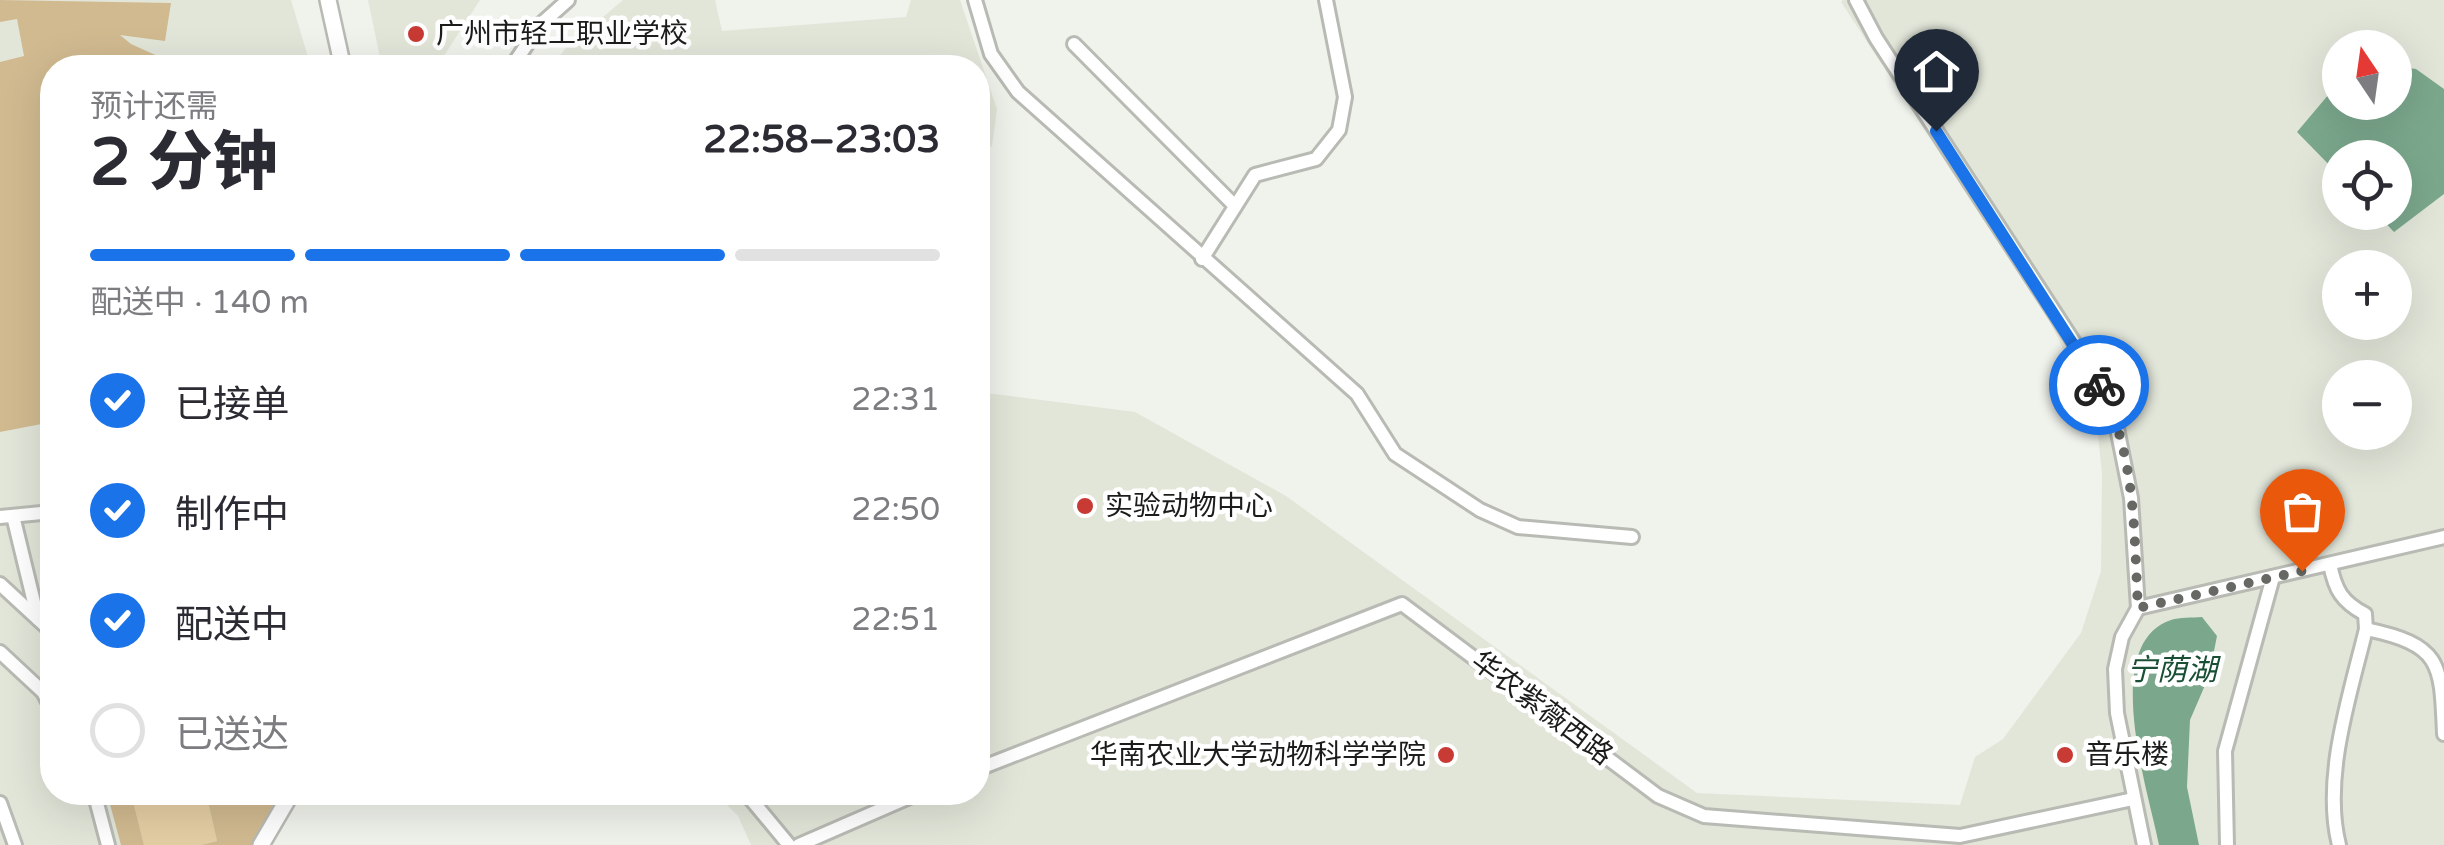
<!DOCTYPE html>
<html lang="zh">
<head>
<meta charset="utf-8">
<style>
	:root { --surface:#fff; --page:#f7f7f7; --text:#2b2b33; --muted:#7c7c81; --line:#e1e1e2; --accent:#1a73e8 }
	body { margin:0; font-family:"Varela Round","Noto Sans SC",sans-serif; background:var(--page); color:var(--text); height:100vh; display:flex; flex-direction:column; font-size:38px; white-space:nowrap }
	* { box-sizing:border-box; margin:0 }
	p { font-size:32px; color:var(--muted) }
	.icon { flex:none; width:55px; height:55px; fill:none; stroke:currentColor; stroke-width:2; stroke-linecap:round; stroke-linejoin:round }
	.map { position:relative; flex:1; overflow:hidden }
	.drawer { position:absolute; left:40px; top:55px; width:950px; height:750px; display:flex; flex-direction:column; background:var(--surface); border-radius:40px; box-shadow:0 10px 40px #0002 }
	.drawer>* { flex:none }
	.needle { width:65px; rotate:347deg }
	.tools { position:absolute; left:2322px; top:30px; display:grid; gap:20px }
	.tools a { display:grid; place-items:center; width:90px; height:90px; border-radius:50%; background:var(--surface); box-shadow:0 10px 40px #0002; font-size:50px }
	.pin { position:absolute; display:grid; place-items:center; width:85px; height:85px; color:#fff; margin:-102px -42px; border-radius:50% 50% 50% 0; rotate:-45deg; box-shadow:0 0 10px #0007 }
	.pin .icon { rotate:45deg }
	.courier { position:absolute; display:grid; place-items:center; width:100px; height:100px; margin:-50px; border:8px solid #1a73e8; border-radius:50%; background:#fff; color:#222; box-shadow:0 2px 12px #0007 }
	.overview em { font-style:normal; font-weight:800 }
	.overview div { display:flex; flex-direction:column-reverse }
	.overview { display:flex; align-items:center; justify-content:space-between; height:170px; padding:0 50px }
	h1 { font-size:65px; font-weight:800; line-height:75px }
	.bar { display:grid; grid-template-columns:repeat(4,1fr); gap:15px 10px; align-content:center; height:120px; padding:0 50px }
	.bar i { height:12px; border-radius:8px; background:var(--line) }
	.bar .active { background:var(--accent) }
	.bar p { grid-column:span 4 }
	ol { padding:0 50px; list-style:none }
	li { display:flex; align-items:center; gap:30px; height:110px }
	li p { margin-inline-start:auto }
	li .icon { padding:10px; border-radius:50%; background:var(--accent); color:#fff; stroke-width:4 }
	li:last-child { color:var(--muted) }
	li i { width:55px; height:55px; border:5px solid var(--line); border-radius:50% }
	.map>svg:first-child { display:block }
	.built { fill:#e2e6d9; fill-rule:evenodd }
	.green { fill:#e4cea4 }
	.forest { fill:#d1ba90 }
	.water { fill:#7ba88d }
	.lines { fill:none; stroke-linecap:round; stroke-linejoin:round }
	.minor-casing { stroke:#b8bab4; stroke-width:18 }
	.tertiary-casing { stroke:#b8bab4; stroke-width:20 }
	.minor { stroke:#fff; stroke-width:12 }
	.tertiary { stroke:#fff; stroke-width:15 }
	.done { stroke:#666864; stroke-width:10; stroke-dasharray:0 18 }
	.route { stroke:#1a73e8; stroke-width:12 }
	.poi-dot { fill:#c83a34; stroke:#fff; stroke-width:4 }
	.labels { text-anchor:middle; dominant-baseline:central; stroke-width:9; stroke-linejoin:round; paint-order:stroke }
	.poi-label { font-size:28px; fill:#1c1d1b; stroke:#fff; text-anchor:start }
	.street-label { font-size:28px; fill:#1c1d1b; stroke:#fff }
	.water-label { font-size:30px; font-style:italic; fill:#194f34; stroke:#fff }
</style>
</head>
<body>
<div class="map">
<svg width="2444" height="845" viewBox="0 0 2444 845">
	<rect width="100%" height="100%" fill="#f0f2ec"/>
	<g class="built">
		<path d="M0 0H291L311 67 52 68V792L277 793 244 845H0Z"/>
		<path d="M368 0H480L436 68 382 67Z"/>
		<path d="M623 0H715L722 31 906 17 911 0H960L997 109 992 147 978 144V68L551 67 565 49Z"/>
		<path d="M1843 0H2444V845H751L738 816 715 793 978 792V392L1135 412 1286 496 1697 793 1960 805 1975 757 2003 739 2081 633 2101 571 2102 474 2096 416 2049 320 1841 2ZM2340 48H2395V102H2340ZM2340 158H2395V212H2340ZM2340 268H2395V322H2340ZM2340 378H2395V432H2340Z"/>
	</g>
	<path class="green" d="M131 793H206L217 841 201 845H144Z"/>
	<g class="forest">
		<path d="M0 0 171 3 165 41 120 35 131 44 182 67 52 68V422L0 432V62L24 56 17 19 0 22Z"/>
		<path d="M107 793H131L144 845H121Z"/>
		<path d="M206 793H279L254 845H201L217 841Z"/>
	</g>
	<g class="water">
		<path d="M2395 66 2416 69 2444 89V194L2394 232 2376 213 2395 212V158H2340V176L2297 132 2340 81V102H2395Z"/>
		<path d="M2202 617 2217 636 2209 676 2190 720 2187 787 2199 845H2159C2149 793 2099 644 2171 620 2180 617 2192 618 2202 617Z"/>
	</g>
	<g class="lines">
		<g class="minor-casing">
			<g id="minor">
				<path d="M975 0 991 54 1018 92 1357 394 1395 454 1480 510 1518 527 1632 537"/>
				<path d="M1856 0 1876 38 2077 347 2103 392 2117 428 2131 498 2138 608 2122 637 2115 669 2117 713 2144 845"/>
				<path d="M1074 44 1235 206"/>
				<path d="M511 68 540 25 568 0"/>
				<path d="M1202 259 1255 175 1316 159 1339 130 1345 97 1326 0"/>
				<path d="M13 516 38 619"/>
				<path d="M0 517 52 512"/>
				<path d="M2330 564C2335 590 2342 602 2365 614L2366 629C2350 695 2322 778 2339 845"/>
				<path d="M0 584 52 632"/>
				<path d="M2138 608 2444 537"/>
				<path d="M2366 629C2442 645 2441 663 2444 734"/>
				<path d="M0 652 43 692 52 709"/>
				<path d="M978 769 1402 604 1658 796 1704 816 1960 836 2133 799"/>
				<path d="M94 792 108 845"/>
				<path d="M745 792 789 845"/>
				<path d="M0 803 15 845"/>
				<path d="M799 845 921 792"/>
				<path d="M2227 845 2225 751 2273 577"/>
			</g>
		</g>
		<g class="tertiary-casing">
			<g id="tertiary">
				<path d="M328 0 343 68"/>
				<path d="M261 845 292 792"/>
			</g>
		</g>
		<use href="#minor" class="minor"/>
		<use href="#tertiary" class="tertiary"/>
	</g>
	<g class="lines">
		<path class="done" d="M2099 385C2136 450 2134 535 2138 608L2302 571"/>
		<path class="route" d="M1936 131 2099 385"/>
	</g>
	<g class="poi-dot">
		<circle cx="416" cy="34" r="10"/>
		<circle cx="1085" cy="506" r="10"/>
		<circle cx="1446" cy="755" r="10"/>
		<circle cx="2065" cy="755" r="10"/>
	</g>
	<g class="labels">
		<g class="poi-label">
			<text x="436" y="34">广州市轻工职业学校</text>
			<text x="1105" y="506">实验动物中心</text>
			<text x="1426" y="755" text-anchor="end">华南农业大学动物科学学院</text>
			<text x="2085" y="755">音乐楼</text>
		</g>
		<g class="street-label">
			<text transform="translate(1542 708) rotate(37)">华农紫薇西路</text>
		</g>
		<g class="water-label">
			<text x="2172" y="670">宁荫湖</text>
		</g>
	</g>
</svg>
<div class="tools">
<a><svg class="needle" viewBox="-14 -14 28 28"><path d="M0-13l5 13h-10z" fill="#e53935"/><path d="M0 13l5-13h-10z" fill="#7c7c81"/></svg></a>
<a><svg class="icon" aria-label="locate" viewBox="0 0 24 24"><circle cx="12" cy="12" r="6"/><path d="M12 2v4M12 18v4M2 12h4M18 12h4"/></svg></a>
<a>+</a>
<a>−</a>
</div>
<div class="pin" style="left:2302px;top:571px;background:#ea580c"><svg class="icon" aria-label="bag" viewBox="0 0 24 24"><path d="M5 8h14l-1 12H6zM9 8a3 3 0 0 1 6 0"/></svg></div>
<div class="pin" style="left:1936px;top:131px;background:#1f2937"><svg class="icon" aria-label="home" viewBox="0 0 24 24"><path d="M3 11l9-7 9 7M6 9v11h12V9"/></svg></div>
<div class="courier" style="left:2099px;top:385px"><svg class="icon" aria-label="bike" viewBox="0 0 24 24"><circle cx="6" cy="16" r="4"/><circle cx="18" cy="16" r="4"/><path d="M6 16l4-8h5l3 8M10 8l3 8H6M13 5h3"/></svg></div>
<section class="drawer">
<div class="overview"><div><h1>2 分钟</h1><p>预计还需</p></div><em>22:58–23:03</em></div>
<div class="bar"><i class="active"></i><i class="active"></i><i class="active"></i><i></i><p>配送中 · 140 m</p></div>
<ol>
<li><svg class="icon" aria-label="check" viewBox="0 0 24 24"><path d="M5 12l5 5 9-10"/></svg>已接单<p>22:31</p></li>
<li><svg class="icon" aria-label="check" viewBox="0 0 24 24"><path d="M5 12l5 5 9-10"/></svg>制作中<p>22:50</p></li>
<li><svg class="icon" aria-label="check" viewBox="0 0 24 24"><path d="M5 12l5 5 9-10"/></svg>配送中<p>22:51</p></li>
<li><i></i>已送达</li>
</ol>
</section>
</div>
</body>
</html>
